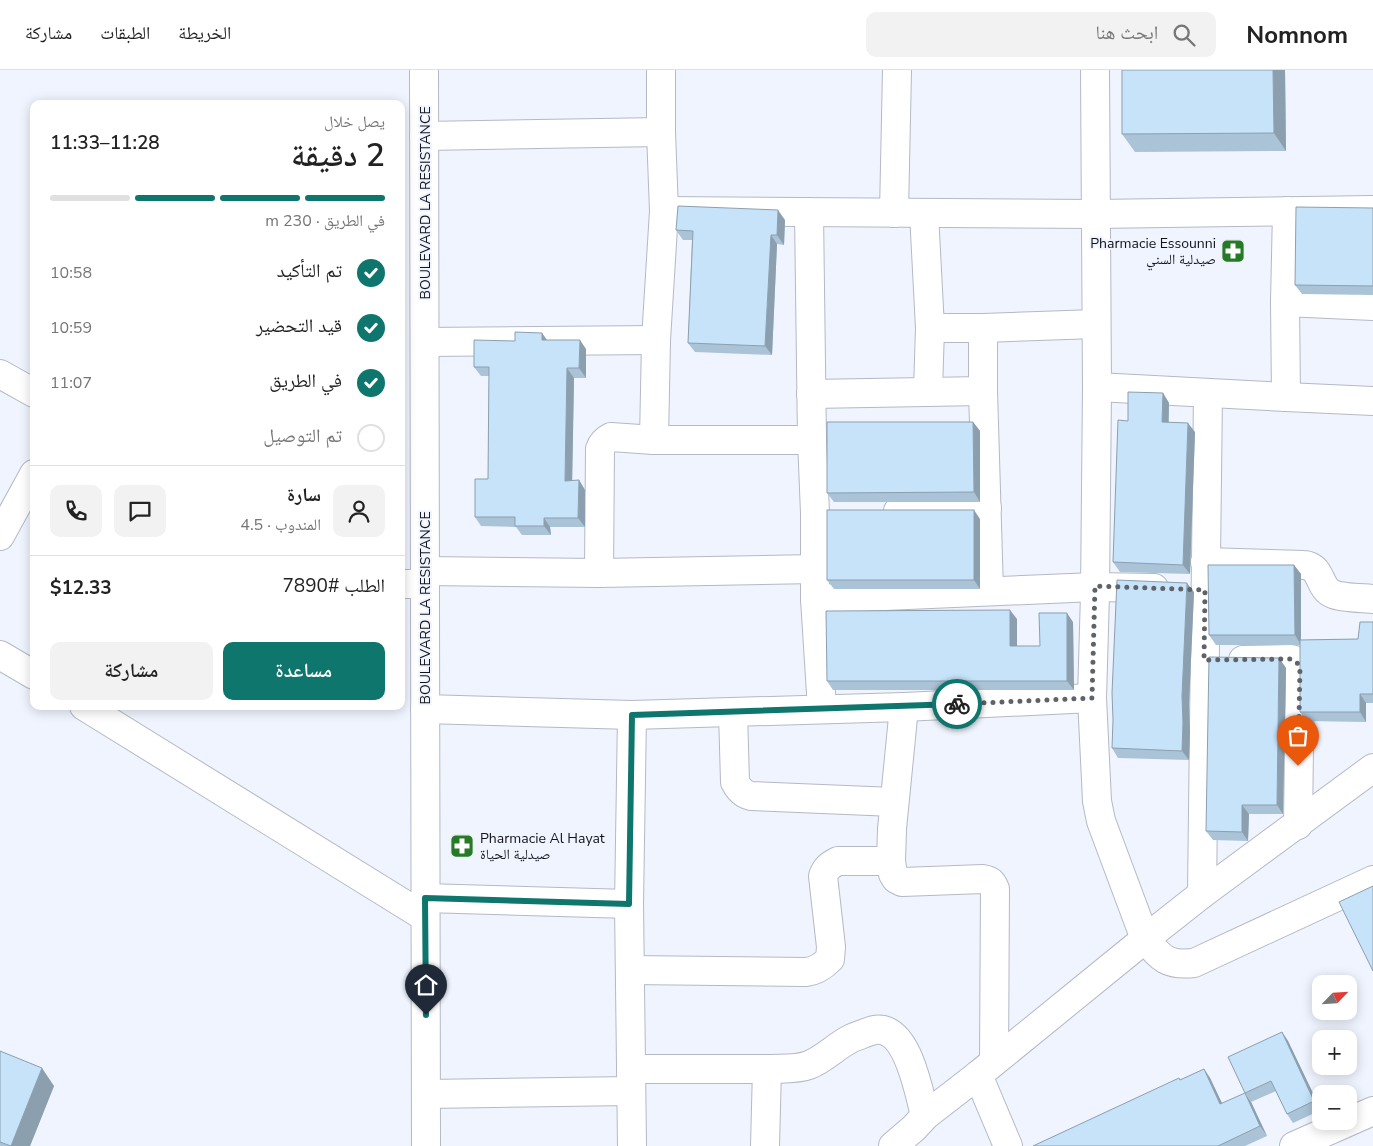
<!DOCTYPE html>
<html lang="ar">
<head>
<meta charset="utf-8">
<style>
	:root { --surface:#fff; --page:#f2f2f2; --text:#222; --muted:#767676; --line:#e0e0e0; --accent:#0f766e }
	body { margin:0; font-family:"Nunito Sans","Noto Naskh Arabic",sans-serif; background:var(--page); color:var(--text); direction:rtl; height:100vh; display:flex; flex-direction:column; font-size:19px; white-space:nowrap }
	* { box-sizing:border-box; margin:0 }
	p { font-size:16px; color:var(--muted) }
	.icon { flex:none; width:28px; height:28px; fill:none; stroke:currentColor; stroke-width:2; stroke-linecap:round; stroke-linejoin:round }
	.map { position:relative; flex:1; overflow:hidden; direction:ltr }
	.drawer { position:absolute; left:30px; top:30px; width:375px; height:610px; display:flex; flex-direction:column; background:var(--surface); border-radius:10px; box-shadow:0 2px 12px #0003; direction:rtl }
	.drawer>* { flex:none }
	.needle { width:32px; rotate:65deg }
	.controls { position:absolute; left:1312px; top:905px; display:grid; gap:10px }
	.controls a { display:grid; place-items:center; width:45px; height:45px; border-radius:10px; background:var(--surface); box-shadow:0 2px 12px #0003; font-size:25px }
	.pin { position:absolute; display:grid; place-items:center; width:42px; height:42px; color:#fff; margin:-51px -21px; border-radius:50% 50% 50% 0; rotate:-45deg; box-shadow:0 0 5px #0007 }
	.pin .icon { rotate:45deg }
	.courier { position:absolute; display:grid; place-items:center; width:50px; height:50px; margin:-25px; border:4px solid #0f766e; border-radius:50%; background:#fff; color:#222; box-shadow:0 1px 6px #0007 }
	.headline em { font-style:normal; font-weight:600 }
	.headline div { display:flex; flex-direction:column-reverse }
	.headline { display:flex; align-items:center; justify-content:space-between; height:85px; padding:0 20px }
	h1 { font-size:32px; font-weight:600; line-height:38px }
	.bar { display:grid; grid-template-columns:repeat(4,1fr); gap:8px 5px; align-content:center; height:60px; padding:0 20px }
	.bar i { height:6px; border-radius:4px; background:var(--line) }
	.bar .active { background:var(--accent) }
	.bar p { grid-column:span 4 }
	.line { display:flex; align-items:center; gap:12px; padding:0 20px; border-top:1px solid var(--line) }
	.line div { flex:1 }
	.round { display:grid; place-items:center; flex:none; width:52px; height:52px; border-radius:10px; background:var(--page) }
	ol { padding:0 20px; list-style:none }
	li { display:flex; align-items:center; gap:15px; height:55px }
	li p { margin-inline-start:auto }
	li .icon { padding:5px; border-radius:50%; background:var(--accent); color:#fff; stroke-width:4 }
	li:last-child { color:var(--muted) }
	li i { width:28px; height:28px; border:2px solid var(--line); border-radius:50% }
	.cta { display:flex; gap:10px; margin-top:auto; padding:10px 20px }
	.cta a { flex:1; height:58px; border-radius:10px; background:var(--accent); color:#fff; font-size:20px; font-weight:600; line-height:58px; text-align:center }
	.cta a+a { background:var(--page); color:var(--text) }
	header { display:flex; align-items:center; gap:30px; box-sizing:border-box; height:70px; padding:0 25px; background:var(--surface); border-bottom:1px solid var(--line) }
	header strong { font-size:24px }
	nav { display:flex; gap:28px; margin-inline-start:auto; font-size:18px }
	.search { width:350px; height:45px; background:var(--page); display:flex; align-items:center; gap:12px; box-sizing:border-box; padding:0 18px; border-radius:10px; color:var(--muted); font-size:19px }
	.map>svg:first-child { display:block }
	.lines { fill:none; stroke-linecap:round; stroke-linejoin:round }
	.minor-casing { stroke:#b4b9c5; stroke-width:30 }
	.minor { stroke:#fff; stroke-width:28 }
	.wall { fill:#aac3d7 }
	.shaded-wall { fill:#8b9faf }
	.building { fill:#c6e3fa; stroke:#8b9faf }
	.done { stroke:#5f6268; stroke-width:5; stroke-dasharray:0 9 }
	.route { stroke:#0f766e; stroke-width:6 }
	.labels { text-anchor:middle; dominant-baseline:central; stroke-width:4; stroke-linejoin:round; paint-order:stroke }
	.street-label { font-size:14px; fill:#111317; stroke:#eff4fe }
	.poi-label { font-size:14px; fill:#111317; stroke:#eff4fe; text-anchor:end }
</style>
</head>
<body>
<header>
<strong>Nomnom</strong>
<div class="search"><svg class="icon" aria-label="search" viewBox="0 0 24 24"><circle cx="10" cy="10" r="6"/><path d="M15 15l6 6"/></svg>ابحث هنا</div>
<nav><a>الخريطة</a><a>الطبقات</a><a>مشاركة</a></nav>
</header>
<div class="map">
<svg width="1373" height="1076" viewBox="0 0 1373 1076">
	<rect width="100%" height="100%" fill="#eff4fe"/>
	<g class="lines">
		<g class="minor-casing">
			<g id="minor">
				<path d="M424 0 426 1076"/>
				<path d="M424 66 661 62"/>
				<path d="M664 141 1095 144 1373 140"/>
				<path d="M809 142 812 370 815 443V529L822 639"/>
				<path d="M894 143 897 0"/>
				<path d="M924 143 930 258 928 321"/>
				<path d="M1285 232 1287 141"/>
				<path d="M930 258H983L1096 254"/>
				<path d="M983 258V321L989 521"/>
				<path d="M425 272 656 270"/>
				<path d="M0 304 34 323"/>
				<path d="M1097 317 1286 327 1285 232 1373 236"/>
				<path d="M811 324 983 321"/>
				<path d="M1286 327 1373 331"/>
				<path d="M654 370 656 270 664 141 661 62V0"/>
				<path d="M898 441 987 438"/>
				<path d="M0 466 34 404"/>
				<path d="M1205 492 1304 495C1306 495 1309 496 1311 497 1322 503 1320 519 1333 524 1342 528 1363 528 1373 529"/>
				<path d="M425 501 599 503 815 499"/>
				<path d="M599 503 600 379C602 373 605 370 611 367L654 370H812"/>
				<path d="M401 514H425"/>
				<path d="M815 529 1095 517 1154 518"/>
				<path d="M0 585 34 605"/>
				<path d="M1243 590 1291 589 1295 590 1300 598 1298 755"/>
				<path d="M84 636 425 847"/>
				<path d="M904 637 892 759 891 791 893 804 896 809 902 812 983 809C990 810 992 812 995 819L994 991"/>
				<path d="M425 639 632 645 904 637 1092 628"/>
				<path d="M733 642 735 712C739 720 743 724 751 726L894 732"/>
				<path d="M1373 698 1202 824 1145 869C1161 888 1167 896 1194 893L1373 810"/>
				<path d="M1202 824 1208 323"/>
				<path d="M425 828 629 834"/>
				<path d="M630 900 806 902C816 901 823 896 830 889L831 877 823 806C826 798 830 795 838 791H891"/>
				<path d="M631 999H767"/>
				<path d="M978 1005 1008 1076"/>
				<path d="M426 1024 631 1021"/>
				<path d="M632 1076 629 834 632 645"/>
				<path d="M765 1076 767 999C781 998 796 1000 809 995 825 989 837 975 852 968 858 966 867 962 874 960 908 954 919 1023 925 1046"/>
				<path d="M893 1076 914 1058 925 1046 978 1005 1145 869 1101 751 1097 731 1092 628 1095 524 1097 317 1095 0"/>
				<path d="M1294 1076 1373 1041"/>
			</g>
		</g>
		<use href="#minor" class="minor"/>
	</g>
	<g class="wall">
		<path d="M1122 0H1285L1286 81 1135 82 1122 64Z"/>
		<path d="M1373 138V225L1302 224 1295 215Z"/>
		<path d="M785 150 784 175 777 174 772 285 695 282 688 273 692 170H683L676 160Z"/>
		<path d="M542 263 547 270 586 279V308H574L572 410H579L585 420V457H550L551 465H522L516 457 481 456 475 447 488 409 489 306H481L474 297 515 271Z"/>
		<path d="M1163 323 1169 333V352L1195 362 1190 504 1120 502 1113 492 1128 351Z"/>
		<path d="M973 352 980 361V432H834L827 423Z"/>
		<path d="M980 449V519H834L827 510Z"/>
		<path d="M1294 495 1301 504V570L1358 569 1373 552V633H1366V652L1306 651 1300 642V575H1216L1209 565Z"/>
		<path d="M1194 522 1189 635 1190 662 1189 690 1118 688 1112 678Z"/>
		<path d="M1017 549V576H1040L1073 552 1074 620H833L827 611Z"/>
		<path d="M1279 588 1286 598 1283 744H1249L1248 771 1213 770 1206 761Z"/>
		<path d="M1282 962 1288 971 1321 1040 1293 1053 1287 1044 1276 1021 1251 1032 1245 1023Z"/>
		<path d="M0 981 54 1016 30 1076H0Z"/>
		<path d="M1204 999 1210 1008 1222 1033 1251 1032 1267 1066 1245 1076H1033Z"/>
	</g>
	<g class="shaded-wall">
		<path d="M1273 0H1285L1286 81 1274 63Z"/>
		<path d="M778 140 785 150 784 175 777 165Z"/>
		<path d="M771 165 777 174 772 285 765 276Z"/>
		<path d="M542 263 548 272 542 270Z"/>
		<path d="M580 270 586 279V308L579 298Z"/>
		<path d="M567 298 574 308 572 420 565 411Z"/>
		<path d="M1163 323 1169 333 1168 361 1162 352Z"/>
		<path d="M973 352 980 361V432L974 422Z"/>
		<path d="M1188 353 1195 362 1190 504 1183 495Z"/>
		<path d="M579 410 585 420V457L578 448Z"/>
		<path d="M974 440 980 449V519L974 510Z"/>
		<path d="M544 448 550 457 551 465 544 456Z"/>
		<path d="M1294 495 1301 504V575L1295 565Z"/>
		<path d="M1187 513 1194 522 1189 635 1190 662 1189 690 1182 681V626Z"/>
		<path d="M1010 540 1017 549V586L1010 576Z"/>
		<path d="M1067 543 1073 552 1074 620 1067 611Z"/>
		<path d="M1279 588 1286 598 1283 744 1277 735Z"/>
		<path d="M1360 624 1366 633V652L1360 642Z"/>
		<path d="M1242 735 1249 744 1248 771 1242 762Z"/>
		<path d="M1282 962 1288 971 1321 1040 1314 1031Z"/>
		<path d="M42 998 54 1016 30 1076H11Z"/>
		<path d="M1204 999 1210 1008 1227 1044 1220 1034Z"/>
		<path d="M1245 1023 1251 1032 1267 1066 1260 1056Z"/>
	</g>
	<g class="building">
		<path d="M1122 0H1273L1274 63 1122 64Z"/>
		<path d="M678 136 778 140 777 165H771L765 276 688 273 693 161 676 160Z"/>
		<path d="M1296 137 1373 138V216L1295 215Z"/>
		<path d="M515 262 542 263V270H580L579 298H567L565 411 579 410 578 448H544V456H515V447H475V409H488L489 297H474V270L515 271Z"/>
		<path d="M1128 322 1163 323 1162 352 1188 353 1183 495 1113 492 1118 350 1128 351Z"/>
		<path d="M827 352H973L974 422 827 423Z"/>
		<rect x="827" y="440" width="147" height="70"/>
		<path d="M1208 495H1294L1295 565H1209Z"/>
		<path d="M1117 510 1187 513 1182 626 1183 653 1182 681 1112 678 1113 650 1112 623Z"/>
		<path d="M1010 540V576H1040L1039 543H1067V611H827L826 541Z"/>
		<path d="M1360 552H1373V624H1360V642H1300V570L1358 569Z"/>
		<path d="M1209 587 1279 588 1277 735H1242V762L1206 761Z"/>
		<path d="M1373 816V901L1339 832Z"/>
		<path d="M1282 962 1314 1031 1287 1044 1271 1011 1245 1023 1228 987Z"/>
		<path d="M0 981 42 998 11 1076 0 1072Z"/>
		<path d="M1204 999 1220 1034 1245 1023 1260 1056 1218 1076H1033L1179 1008 1180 1010Z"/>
	</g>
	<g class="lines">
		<path class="done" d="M957 634 1092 628 1095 516 1205 520 1204 590 1291 589C1296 591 1298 593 1300 598L1298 696"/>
		<path class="route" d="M426 945 425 828 629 834 632 645 957 634"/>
	</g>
	<defs>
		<g id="pharmacy-square" transform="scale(1.25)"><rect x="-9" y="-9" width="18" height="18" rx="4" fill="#277a25" stroke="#eff4fe"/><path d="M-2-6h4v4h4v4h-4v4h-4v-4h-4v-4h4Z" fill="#fff"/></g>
	</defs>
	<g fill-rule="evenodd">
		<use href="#pharmacy-square" x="1233" y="181"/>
		<use href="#pharmacy-square" x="462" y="776"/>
	</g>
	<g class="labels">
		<g class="street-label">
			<text transform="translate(425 133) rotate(-90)">BOULEVARD LA RESISTANCE</text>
			<text transform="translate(425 538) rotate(-90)">BOULEVARD LA RESISTANCE</text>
		</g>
		<g class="poi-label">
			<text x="1216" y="173">Pharmacie Essounni<tspan x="1216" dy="16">صيدلية السني</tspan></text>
			<text x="480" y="768" text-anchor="start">Pharmacie Al Hayat<tspan x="480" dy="16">صيدلية الحياة</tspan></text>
		</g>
	</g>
</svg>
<div class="controls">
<a><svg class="needle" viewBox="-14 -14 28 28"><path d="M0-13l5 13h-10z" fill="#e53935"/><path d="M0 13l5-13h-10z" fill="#767676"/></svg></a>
<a>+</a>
<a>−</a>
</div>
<div class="pin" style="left:1298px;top:696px;background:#ea580c"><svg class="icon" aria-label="bag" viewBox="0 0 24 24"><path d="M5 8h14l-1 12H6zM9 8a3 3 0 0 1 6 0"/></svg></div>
<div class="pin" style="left:426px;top:945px;background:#1f2937"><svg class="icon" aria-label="home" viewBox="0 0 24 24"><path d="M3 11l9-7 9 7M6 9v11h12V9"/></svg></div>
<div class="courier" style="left:957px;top:634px"><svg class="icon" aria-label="bike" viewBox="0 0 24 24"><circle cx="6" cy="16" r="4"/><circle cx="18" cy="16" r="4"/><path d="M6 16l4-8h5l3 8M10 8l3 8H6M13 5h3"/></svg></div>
<section class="drawer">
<div class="headline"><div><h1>2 دقيقة</h1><p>يصل خلال</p></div><em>11:28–11:33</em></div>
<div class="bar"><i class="active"></i><i class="active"></i><i class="active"></i><i></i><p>في الطريق · 230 m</p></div>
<ol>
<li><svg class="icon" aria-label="check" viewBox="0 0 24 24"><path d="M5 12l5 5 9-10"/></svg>تم التأكيد<p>10:58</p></li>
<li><svg class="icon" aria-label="check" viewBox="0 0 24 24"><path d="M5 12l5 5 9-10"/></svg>قيد التحضير<p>10:59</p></li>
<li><svg class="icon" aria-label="check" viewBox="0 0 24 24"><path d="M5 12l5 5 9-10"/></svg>في الطريق<p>11:07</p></li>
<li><i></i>تم التوصيل</li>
</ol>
<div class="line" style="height:90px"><a class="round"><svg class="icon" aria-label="person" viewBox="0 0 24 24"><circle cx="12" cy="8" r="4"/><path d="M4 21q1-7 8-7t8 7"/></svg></a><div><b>سارة</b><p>المندوب · 4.5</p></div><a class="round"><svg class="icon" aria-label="chat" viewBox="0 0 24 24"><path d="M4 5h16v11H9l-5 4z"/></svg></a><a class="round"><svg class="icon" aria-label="phone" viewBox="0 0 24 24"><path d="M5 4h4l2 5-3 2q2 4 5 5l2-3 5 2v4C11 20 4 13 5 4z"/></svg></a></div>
<div class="line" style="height:65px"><div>الطلب #7890</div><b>$12.33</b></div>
<div class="cta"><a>مساعدة</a><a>مشاركة</a></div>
</section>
</div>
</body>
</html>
